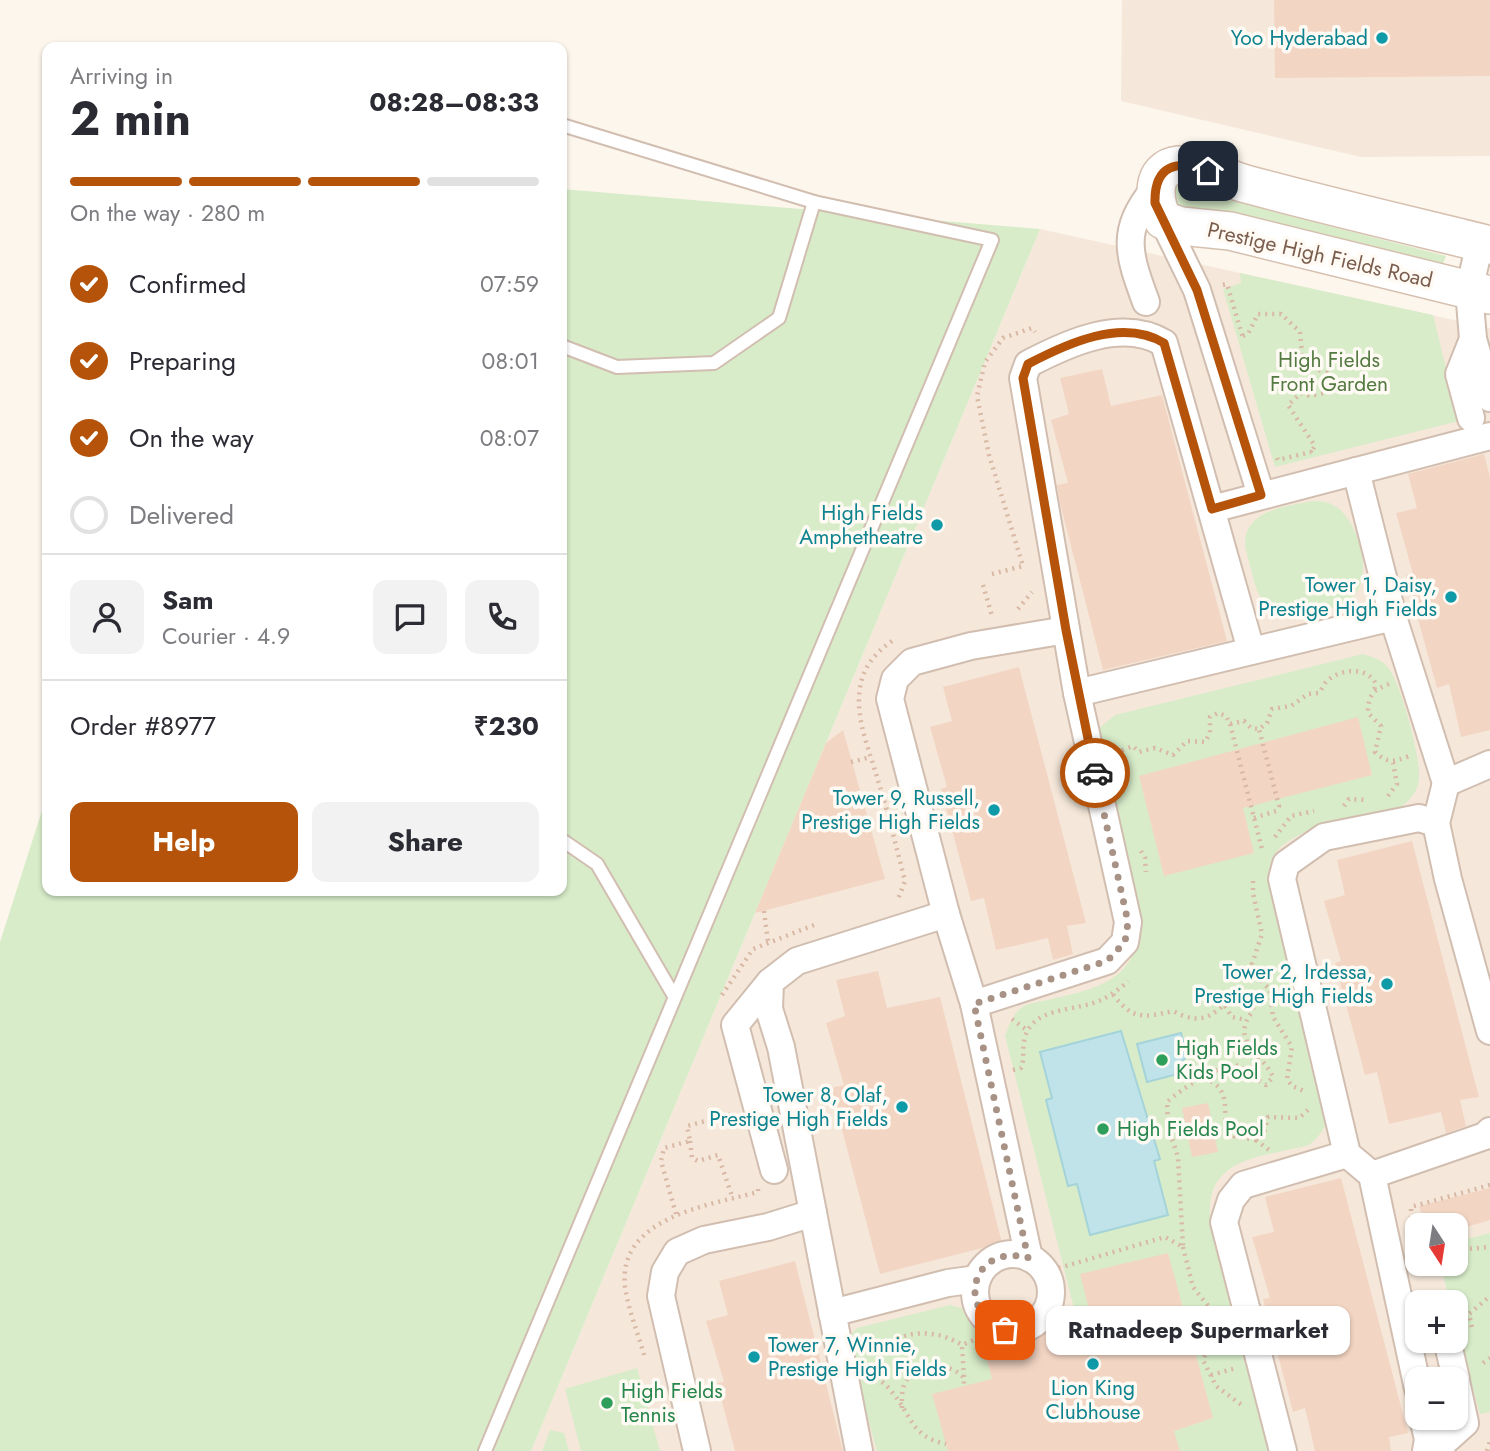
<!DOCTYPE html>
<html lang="en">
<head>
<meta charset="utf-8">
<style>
	:root { --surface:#fff; --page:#f2f2f3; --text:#2b2b33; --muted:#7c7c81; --line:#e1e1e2; --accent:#b45309 }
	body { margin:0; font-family:Jost,sans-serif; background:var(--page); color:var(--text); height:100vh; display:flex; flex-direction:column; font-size:26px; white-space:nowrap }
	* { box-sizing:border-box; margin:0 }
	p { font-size:23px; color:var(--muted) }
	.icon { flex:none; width:38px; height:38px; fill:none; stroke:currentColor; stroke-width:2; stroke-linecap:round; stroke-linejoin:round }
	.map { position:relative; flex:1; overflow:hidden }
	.drawer { position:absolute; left:42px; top:42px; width:525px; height:854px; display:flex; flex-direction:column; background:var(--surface); border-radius:14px; box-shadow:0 2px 5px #0004 }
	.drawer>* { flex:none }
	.needle { width:46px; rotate:168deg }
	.buttons { position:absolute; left:1405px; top:1213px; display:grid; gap:14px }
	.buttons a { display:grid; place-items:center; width:63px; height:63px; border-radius:14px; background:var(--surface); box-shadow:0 2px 5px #0004; font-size:35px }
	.pin { position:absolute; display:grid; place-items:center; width:60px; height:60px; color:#fff; margin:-30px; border-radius:14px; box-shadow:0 4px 10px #0006 }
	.courier { position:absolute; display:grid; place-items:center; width:70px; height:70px; margin:-35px; border:5px solid #b45309; border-radius:50%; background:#fff; color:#222; box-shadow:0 2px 9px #0007 }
	.bubble { position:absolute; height:49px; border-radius:14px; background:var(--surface); box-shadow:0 2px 5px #0004; font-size:23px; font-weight:700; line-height:49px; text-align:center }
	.head em { font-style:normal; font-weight:700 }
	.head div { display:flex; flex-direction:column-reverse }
	.head { display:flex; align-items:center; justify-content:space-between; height:119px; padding:0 28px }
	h1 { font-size:46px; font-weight:700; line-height:52px }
	.bar { display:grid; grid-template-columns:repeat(4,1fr); gap:10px 7px; align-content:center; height:84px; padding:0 28px }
	.bar i { height:9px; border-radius:5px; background:var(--line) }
	.bar .on { background:var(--accent) }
	.bar p { grid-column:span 4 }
	.line { display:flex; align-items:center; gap:18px; padding:0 28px; border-top:2px solid var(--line) }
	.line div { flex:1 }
	.round { display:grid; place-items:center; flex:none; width:74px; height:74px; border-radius:14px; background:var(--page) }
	ol { padding:0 28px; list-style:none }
	li { display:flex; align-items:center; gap:21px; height:77px }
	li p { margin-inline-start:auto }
	li .icon { padding:7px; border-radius:50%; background:var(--accent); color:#fff; stroke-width:4 }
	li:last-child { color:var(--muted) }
	li i { width:38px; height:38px; border:4px solid var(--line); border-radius:50% }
	.action { display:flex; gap:14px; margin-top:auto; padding:14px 28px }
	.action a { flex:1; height:80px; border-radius:14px; background:var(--accent); color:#fff; font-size:28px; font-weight:700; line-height:80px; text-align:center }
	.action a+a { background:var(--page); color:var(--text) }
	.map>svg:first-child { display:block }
	.residential { fill:#f5e8da; fill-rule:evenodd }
	.green { fill:#d8ecc9 }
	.water { fill:#bfe3e8; stroke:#a5d3da; stroke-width:2 }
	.building { fill:#f3d5c3 }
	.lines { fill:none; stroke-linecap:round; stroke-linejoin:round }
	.lane-casing { stroke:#d1beb0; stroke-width:16 }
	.street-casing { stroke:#d1beb0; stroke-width:30 }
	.secondary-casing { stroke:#d6c0b0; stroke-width:40 }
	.path { stroke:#d9b8a5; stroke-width:4.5; stroke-dasharray:2 5; stroke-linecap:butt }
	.lane { stroke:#fff; stroke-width:12 }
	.street { stroke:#fff; stroke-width:26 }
	.secondary { stroke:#fff; stroke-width:37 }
	.done { stroke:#a89285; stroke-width:7; stroke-dasharray:0 12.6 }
	.route { stroke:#b45309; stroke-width:9 }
	.culture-dot { fill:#0f9aa8; stroke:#fffaf3; stroke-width:2.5 }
	.leisure-dot { fill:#2e9e5b; stroke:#fffaf3; stroke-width:2.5 }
	.labels { text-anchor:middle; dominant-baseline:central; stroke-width:7; stroke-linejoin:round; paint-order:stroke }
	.culture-label { font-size:21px; fill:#0d838f; stroke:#fffaf3; text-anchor:end }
	.street-label { font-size:21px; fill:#7a5c4d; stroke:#fffaf3 }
	.park-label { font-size:21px; fill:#537a41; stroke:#fffaf3 }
	.leisure-label { font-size:21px; fill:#27864d; stroke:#fffaf3; text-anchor:start }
</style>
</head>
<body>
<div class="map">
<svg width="1490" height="1451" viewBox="0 0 1490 1451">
	<rect width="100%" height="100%" fill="#fdf6ec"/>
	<g class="residential">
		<path d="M1122 0H1490V156L1361 157 1121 101Z"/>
		<path d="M1040 229 1490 328V1451H531ZM1418 1225H1456V1264H1418ZM1418 1302H1456V1340H1418ZM1418 1379H1456V1418H1418Z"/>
	</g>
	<g class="green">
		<path d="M1192 178 1204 184 1209 195 1446 256 1441 269 1205 210 1190 214 1177 210 1173 185Z"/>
		<path d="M562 189 1040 229 531 1451H0V942L47 795V891H562Z"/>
		<path d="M1240 273 1433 315 1459 421 1275 467 1223 289 1241 283Z"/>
		<path d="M1313 501C1323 501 1330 502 1338 508 1360 526 1376 581 1349 600 1338 608 1322 610 1308 613 1296 616 1284 619 1272 610 1258 600 1255 585 1251 569 1249 561 1245 550 1245 542 1246 509 1289 506 1313 501Z"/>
		<path d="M1363 654C1372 657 1380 659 1387 666 1400 679 1422 762 1419 780 1417 794 1408 802 1397 810 1363 818 1288 825 1272 859 1267 871 1269 884 1271 897L1327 1102C1330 1121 1324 1133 1309 1145 1254 1159 1198 1158 1212 1232L1270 1451H877L849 1350 851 1334 857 1328 950 1305 968 1310 985 1341 993 1345 1078 1324 1005 1036C1009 1026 1012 1015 1021 1008 1028 1003 1039 1002 1047 1000 1086 991 1132 984 1137 937L1097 730 1115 715Z"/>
		<path d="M1490 1233V1412L1480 1414 1456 1327V1302H1450L1440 1264H1456V1242Z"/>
		<path d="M637 1368 660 1451H581L565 1389Z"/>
		<path d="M550 1430 564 1433 569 1451H542Z"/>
	</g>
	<g class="water">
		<path d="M1121 1031 1160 1159 1154 1161 1168 1215 1090 1235 1077 1184 1068 1186 1046 1100 1052 1098 1040 1052Z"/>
		<path d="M1181 1033 1187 1055 1174 1075 1147 1082 1137 1044Z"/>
	</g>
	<g class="building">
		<path d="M1274 0H1490V76L1275 78Z"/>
		<path d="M1102 369 1111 406 1162 395 1227 641 1103 670 1060 503 1057 485 1068 483 1051 420 1069 414 1060 378Z"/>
		<path d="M1484 454 1490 477V730L1461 737 1449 684 1437 688 1406 575 1413 574 1396 513 1417 508 1408 474Z"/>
		<path d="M1019 667 1086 923 1067 926 1073 954 1053 960 1048 938 996 950 984 898 971 901 941 789 947 787 930 727 952 721 943 687Z"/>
		<path d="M1358 717 1372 775 1243 808 1254 853 1164 876 1139 776Z"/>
		<path d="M843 730 885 879 755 913 826 743Z"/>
		<path d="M1412 841 1479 1097 1460 1100 1466 1126 1446 1133 1441 1112 1389 1124 1377 1072 1365 1075 1335 963 1341 961 1324 901 1345 895 1337 860Z"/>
		<path d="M878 971 887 1008 940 997 1002 1243 880 1274 831 1088 844 1085 826 1023 845 1016 836 980Z"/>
		<path d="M1208 1103 1218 1152 1192 1157 1182 1108Z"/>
		<path d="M1341 1178 1408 1433 1389 1437 1391 1451H1315L1305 1408 1293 1412 1263 1299 1270 1298 1252 1237 1274 1232 1265 1197Z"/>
		<path d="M1490 1188V1220L1456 1230V1225H1425L1419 1206Z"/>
		<path d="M1168 1253 1213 1418 1174 1431 1180 1451H948L932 1394 992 1379 984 1348 1092 1321 1080 1274Z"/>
		<path d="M795 1261 843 1451H735L717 1383 724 1382 706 1321 728 1315 719 1281Z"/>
	</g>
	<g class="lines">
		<g class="lane-casing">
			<g id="lane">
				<path d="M562 346 617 367 714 363 779 318 814 202"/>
				<path d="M562 840 597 864 674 996"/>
				<path d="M485 1451 992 240 814 202 562 125"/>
			</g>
		</g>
		<g class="street-casing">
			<g id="street">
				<path d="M1163 220 1197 290 1261 495"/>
				<path d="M1480 243 1469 290 1473 339 1490 398"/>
				<path d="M1146 302C1128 253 1120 231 1155 188"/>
				<path d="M1471 418 1459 374 1473 339"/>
				<path d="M1356 471 1393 617"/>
				<path d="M1212 509 1490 436"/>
				<path d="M1077 693 1393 617 1446 783 1490 764"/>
				<path d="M1446 783 1436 823 1448 879 1490 1031"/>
				<path d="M946 914 974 1004"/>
				<path d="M770 982 735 1025 774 1170"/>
				<path d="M1372 1175 1347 1154 1282 879 1286 864 1324 837 1419 818 1436 823"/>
				<circle cx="1013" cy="1292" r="38"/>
				<path d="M1029 1258 974 1004 1107 961 1125 942 1128 922 1077 693 1023 378 1028 364C1068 343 1122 318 1164 343L1251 650"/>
				<path d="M832 1313 948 1283 977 1279"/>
				<path d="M1447 1340 1456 1379"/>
				<path d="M1418 1389 1372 1175 1485 1136 1490 1131"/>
				<path d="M1423 1418 1428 1439 1426 1451"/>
				<path d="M697 1451 661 1296 665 1272 677 1252 704 1240 768 1227 813 1213"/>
				<path d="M859 1451 781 1047 769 1009 770 982 797 961 946 914 890 699 895 679 912 662 971 646 1066 630"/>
				<path d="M1283 1451 1224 1222 1231 1200 1243 1185 1347 1154"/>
				<path d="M1434 1451 1465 1423 1456 1381"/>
			</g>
		</g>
		<g class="secondary-casing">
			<path id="secondary" d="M1490 245C1409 225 1327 206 1246 184 1225 179 1201 162 1179 165 1149 168 1154 201 1163 220L1181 226 1230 231 1490 295"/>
		</g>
		<g class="path">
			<path d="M1223 285 1227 284 1243 338"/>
			<path d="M1243 336 1248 334 1258 314H1281L1300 332 1303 364 1327 373 1332 381 1328 392 1310 396 1301 393 1288 405 1315 446 1311 452"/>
			<path d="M1277 458 1278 460 1311 452 1312 456"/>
			<path d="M992 574 1023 566 989 455 977 396 985 362 1003 338 1032 328 1035 332"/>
			<path d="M983 585 992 616"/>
			<path d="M1018 609 1032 592"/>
			<path d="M892 641C875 653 863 667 860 688 855 718 869 749 877 777 888 812 896 846 905 881L898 899"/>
			<path d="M1389 684C1373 690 1368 695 1368 713L1381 726 1375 752C1388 764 1394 762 1409 756"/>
			<path d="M1230 724 1262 849"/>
			<path d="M1117 755 1120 751 1133 746 1139 752 1155 748 1173 755 1187 741 1205 742 1210 733V717L1218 713 1226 716 1230 724 1244 721 1251 728 1259 729 1267 723 1272 709 1291 706 1308 694 1319 693C1322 689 1324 683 1328 680 1342 668 1368 667 1376 684L1374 690"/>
			<path d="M851 762 871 757"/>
			<path d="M1388 796 1397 784 1393 763"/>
			<path d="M1344 806 1349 799 1366 800"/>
			<path d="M1254 818 1276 811 1279 806 1259 729"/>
			<path d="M1275 837 1291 816 1314 811"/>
			<path d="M1141 851 1145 858 1146 872"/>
			<path d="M1253 881V893L1262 934 1252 964 1255 974 1270 990 1273 1017 1292 1047 1287 1079 1292 1086 1304 1091"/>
			<path d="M764 911 768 942"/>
			<path d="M722 995 753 949 814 925"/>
			<path d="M1225 1006 1232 1017 1246 1020"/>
			<path d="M1012 1019 1028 1031"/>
			<path d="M1013 1070 1021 1068C1026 1059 1019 1042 1030 1027 1044 1007 1081 1010 1101 1000 1110 996 1121 988 1128 981"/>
			<path d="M1247 1072 1259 1062"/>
			<path d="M1204 1079C1230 1086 1224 1108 1226 1128L1234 1136 1256 1140 1264 1133 1268 1117 1299 1118 1308 1110"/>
			<path d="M1256 1140 1269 1150"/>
			<path d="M690 1141 692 1158 698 1161 718 1155 733 1199"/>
			<path d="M676 1214 661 1161 664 1148 690 1141 687 1126 732 1114"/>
			<path d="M1411 1218V1207L1490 1185"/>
			<path d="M1415 1233 1418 1243"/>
			<path d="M1183 1247 1193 1287 1213 1312 1216 1328 1203 1360 1216 1386 1243 1406"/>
			<path d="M1456 1250 1490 1247"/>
			<path d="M1052 1270 1165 1237 1183 1247 1178 1157 1168 1127 1167 1102C1180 1090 1222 1061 1239 1066 1247 1069 1257 1080 1266 1085L1273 1077C1264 1055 1228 1041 1253 1011V998L1238 993C1214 1011 1207 1029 1173 1011 1142 1018 1132 1020 1112 993"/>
			<path d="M1472 1327 1469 1314 1490 1296"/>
			<path d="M644 1355C638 1333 628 1309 625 1287 617 1217 710 1205 758 1192V1189"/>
			<path d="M1483 1363 1490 1358"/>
			<path d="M871 1373C878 1379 887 1385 892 1392 913 1417 910 1436 946 1444"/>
			<path d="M1211 1375 1236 1368"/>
			<path d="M964 1377 962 1345 983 1336 994 1325"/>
			<path d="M877 1379 881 1351C902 1328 937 1329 962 1345"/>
			<path d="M902 1408C902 1399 901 1389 906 1381 918 1360 950 1362 964 1378V1386"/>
			<path d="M650 1416 659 1411"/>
			<path d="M1487 1451 1490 1441"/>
		</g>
		<use href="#lane" class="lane"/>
		<use href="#street" class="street"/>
		<use href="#secondary" class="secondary"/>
	</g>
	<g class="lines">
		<path class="done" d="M1005 1330C952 1308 975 1242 1028 1258L974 1004 1107 961 1125 942 1128 922 1095 773"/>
		<path class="route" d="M1095 773 1066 630 1023 378 1028 364C1068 343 1122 318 1164 343L1212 509 1261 495 1197 290 1155 203C1154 165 1177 159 1208 171"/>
	</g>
	<g class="culture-dot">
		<circle cx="1382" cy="38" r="7"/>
		<circle cx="937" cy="525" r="7"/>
		<circle cx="1451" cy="597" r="7"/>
		<circle cx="994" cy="810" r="7"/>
		<circle cx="1387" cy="984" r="7"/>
		<circle cx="902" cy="1107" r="7"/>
		<circle cx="754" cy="1357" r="7"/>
		<circle cx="1093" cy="1364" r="7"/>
	</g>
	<g class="leisure-dot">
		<circle cx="1162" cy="1060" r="7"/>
		<circle cx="1103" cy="1129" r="7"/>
		<circle cx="607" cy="1403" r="7"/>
	</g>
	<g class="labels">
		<g class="culture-label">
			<text x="1368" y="38">Yoo Hyderabad</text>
			<text x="923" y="513">High Fields<tspan x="923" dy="24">Amphetheatre</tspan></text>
			<text x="1437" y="585">Tower 1, Daisy,<tspan x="1437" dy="24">Prestige High Fields</tspan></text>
			<text x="980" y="798">Tower 9, Russell,<tspan x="980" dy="24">Prestige High Fields</tspan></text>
			<text x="1373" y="972">Tower 2, Irdessa,<tspan x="1373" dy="24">Prestige High Fields</tspan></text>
			<text x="888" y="1095">Tower 8, Olaf,<tspan x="888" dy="24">Prestige High Fields</tspan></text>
			<text x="768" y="1345" text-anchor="start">Tower 7, Winnie,<tspan x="768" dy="24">Prestige High Fields</tspan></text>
			<text x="1093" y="1388" text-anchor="middle">Lion King<tspan x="1093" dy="24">Clubhouse</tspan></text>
		</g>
		<g class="street-label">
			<text transform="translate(1320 255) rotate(13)">Prestige High Fields Road</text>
		</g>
		<g class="park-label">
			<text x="1329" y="360">High Fields<tspan x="1329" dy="24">Front Garden</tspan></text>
		</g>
		<g class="leisure-label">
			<text x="1176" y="1048">High Fields<tspan x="1176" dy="24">Kids Pool</tspan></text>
			<text x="1117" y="1129">High Fields Pool</text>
			<text x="621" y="1391">High Fields<tspan x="621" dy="24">Tennis</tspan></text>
		</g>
	</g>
</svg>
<div class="buttons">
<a><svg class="needle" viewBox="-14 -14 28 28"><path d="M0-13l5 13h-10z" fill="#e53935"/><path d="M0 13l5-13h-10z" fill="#7c7c81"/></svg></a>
<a>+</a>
<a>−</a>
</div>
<div class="pin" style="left:1005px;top:1330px;background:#ea580c"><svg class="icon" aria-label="bag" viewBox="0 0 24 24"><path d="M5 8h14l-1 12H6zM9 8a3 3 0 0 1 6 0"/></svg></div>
<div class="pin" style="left:1208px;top:171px;background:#1f2937"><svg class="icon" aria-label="home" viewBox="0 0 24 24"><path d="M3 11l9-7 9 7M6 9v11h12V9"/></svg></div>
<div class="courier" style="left:1095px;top:773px"><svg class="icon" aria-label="car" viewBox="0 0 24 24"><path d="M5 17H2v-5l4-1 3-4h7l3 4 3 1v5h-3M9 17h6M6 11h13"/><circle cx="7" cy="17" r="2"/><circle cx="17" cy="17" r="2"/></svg></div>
<div class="bubble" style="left:1046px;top:1306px;width:304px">Ratnadeep Supermarket</div>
<section class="drawer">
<div class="head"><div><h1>2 min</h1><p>Arriving in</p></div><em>08:28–08:33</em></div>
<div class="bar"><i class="on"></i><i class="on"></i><i class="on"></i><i></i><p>On the way · 280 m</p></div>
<ol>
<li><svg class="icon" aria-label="check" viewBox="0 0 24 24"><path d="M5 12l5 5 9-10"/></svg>Confirmed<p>07:59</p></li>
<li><svg class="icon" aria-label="check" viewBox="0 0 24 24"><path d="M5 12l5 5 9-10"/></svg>Preparing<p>08:01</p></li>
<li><svg class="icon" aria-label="check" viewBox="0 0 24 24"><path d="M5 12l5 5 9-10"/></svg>On the way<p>08:07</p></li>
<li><i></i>Delivered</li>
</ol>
<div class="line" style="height:126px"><a class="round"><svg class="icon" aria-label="person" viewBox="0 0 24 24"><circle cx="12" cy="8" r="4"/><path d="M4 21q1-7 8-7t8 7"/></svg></a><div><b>Sam</b><p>Courier · 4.9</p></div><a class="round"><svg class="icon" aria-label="chat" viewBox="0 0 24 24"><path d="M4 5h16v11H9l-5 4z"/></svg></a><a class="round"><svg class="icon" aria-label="phone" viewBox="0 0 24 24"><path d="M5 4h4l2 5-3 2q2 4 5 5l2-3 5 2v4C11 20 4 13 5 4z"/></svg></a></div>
<div class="line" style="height:91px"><div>Order #8977</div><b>₹230</b></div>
<div class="action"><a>Help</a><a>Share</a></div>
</section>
</div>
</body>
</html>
